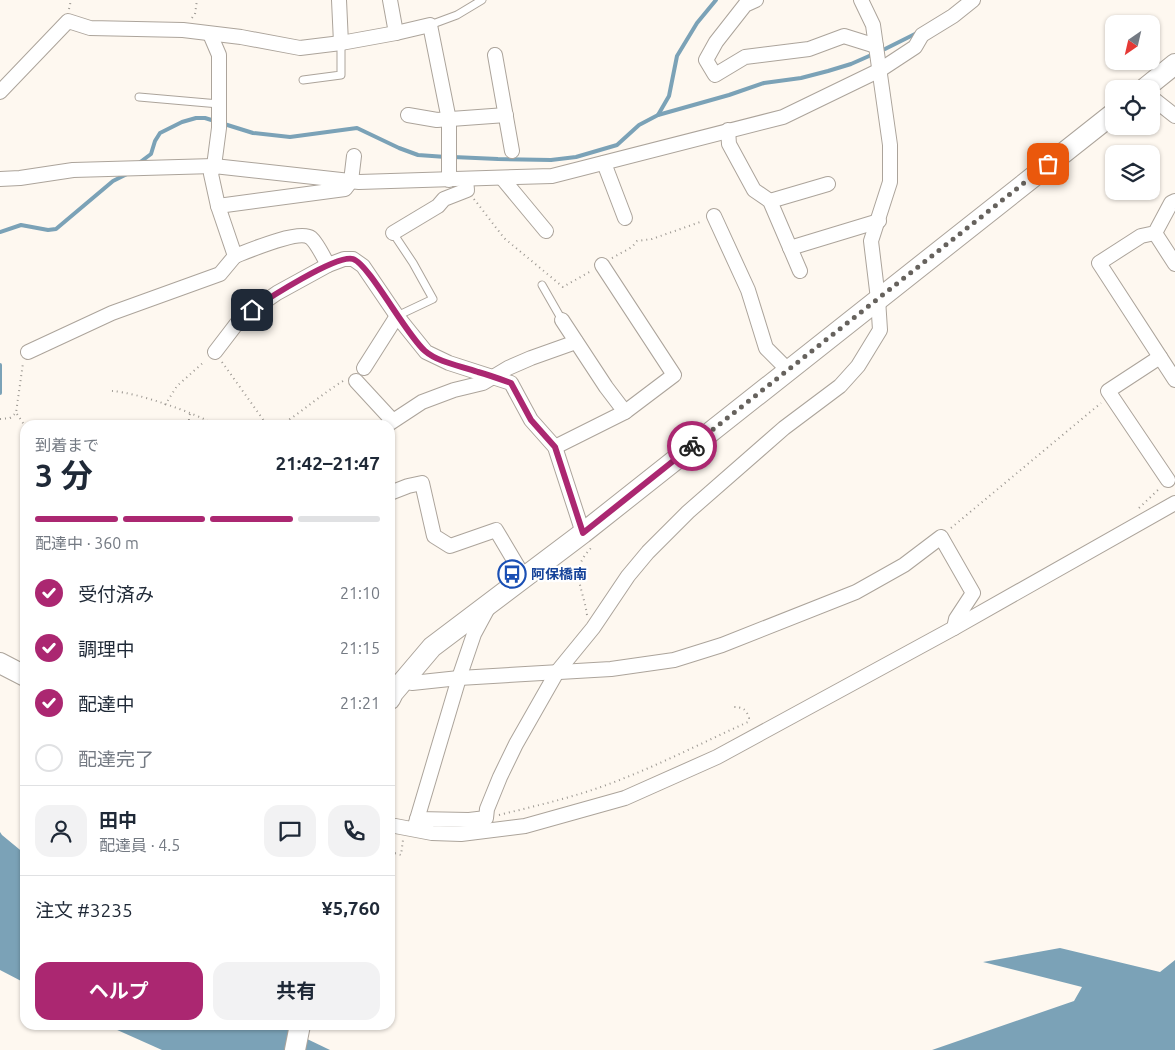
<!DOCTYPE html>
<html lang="ja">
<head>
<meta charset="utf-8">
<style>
	:root { --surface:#fff; --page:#f2f2f3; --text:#1f2937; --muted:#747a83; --line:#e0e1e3; --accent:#ab2771 }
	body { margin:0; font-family:Ubuntu,"Noto Sans JP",sans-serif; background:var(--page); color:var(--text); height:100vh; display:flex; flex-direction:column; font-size:19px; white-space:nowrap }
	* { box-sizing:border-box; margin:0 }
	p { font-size:16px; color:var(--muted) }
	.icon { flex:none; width:28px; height:28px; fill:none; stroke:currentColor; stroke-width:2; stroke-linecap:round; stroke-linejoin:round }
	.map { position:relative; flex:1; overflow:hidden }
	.panel { position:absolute; left:20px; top:420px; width:375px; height:610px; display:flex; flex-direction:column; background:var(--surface); border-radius:15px; box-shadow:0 1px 4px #0004 }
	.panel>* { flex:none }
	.needle { width:32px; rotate:214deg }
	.fabs { position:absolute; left:1105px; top:15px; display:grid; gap:10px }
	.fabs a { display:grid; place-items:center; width:55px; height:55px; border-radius:10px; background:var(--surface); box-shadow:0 1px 4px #0004; font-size:25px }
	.pin { position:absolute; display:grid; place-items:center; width:42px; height:42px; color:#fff; margin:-21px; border-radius:10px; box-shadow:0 2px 8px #0006 }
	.courier { position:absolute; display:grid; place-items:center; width:50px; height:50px; margin:-25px; border:4px solid #ab2771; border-radius:50%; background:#fff; color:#222; box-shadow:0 1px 6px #0007 }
	.overview em { font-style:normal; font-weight:700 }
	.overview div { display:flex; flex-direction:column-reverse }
	.overview { display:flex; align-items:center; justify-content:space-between; height:85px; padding:0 15px }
	h1 { font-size:32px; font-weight:700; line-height:38px }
	.bar { display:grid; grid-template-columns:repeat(4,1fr); gap:8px 5px; align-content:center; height:60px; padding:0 15px }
	.bar i { height:6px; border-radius:4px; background:var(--line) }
	.bar .active { background:var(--accent) }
	.bar p { grid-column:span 4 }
	.line { display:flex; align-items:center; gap:12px; padding:0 15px; border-top:1px solid var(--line) }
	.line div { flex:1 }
	.round { display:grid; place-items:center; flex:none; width:52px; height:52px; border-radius:15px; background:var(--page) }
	ol { padding:0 15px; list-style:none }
	li { display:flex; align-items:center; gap:15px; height:55px }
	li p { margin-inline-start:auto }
	li .icon { padding:5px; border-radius:50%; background:var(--accent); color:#fff; stroke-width:4 }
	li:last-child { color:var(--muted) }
	li i { width:28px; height:28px; border:2px solid var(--line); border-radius:50% }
	.button { display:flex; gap:10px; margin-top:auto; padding:10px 15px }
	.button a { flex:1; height:58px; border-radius:15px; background:var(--accent); color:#fff; font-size:20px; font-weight:700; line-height:58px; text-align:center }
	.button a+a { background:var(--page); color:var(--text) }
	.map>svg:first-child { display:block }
	.water { fill:#7ba2b7 }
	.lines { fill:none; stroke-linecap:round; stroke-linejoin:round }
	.stream { stroke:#7ba2b7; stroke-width:4 }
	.service-casing { stroke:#aca49b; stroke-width:9 }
	.minor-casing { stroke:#aca49b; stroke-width:16 }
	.secondary-casing { stroke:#aca49b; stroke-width:22 }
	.path { stroke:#9b9791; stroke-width:2; stroke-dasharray:1 4; stroke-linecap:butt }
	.service { stroke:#fff; stroke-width:7 }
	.minor { stroke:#fff; stroke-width:14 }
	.secondary { stroke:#fff; stroke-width:20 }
	.done { stroke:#66625d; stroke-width:5; stroke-dasharray:0 9 }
	.route { stroke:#ab2771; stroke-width:6 }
	.labels { text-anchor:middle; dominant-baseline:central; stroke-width:4.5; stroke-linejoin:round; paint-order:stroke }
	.transit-label { font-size:14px; font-weight:bold; fill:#164399; stroke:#fff; text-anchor:start }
</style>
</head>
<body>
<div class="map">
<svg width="1175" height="1050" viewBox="0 0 1175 1050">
	<rect width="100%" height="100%" fill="#fef8f0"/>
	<g class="water">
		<path d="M0 832 2 835 25 854V983L0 970Z"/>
		<path d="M1060 948 1160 972 1175 960V1050H932L1074 1001 1082 987 983 962Z"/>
		<path d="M106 1025H278L330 1050H162Z"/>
	</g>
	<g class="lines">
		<g class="stream">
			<path d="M658 115 669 96 677 56 697 23 716 0"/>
			<path d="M453 157 498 159 551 160 576 157 617 145 639 125 658 115 729 95 764 83 801 78 828 71 851 64 885 49 917 33"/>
			<path d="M139 163 151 154 155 141 160 133 182 122 196 118H205L253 133 290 137 357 128 399 148 418 155 446 157"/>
			<path d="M0 232 21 225 48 230 56 229 113 181 129 173"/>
			<path d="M0 365V393"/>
		</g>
		<g class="service-casing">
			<g id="service">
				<path d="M430 25 457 15 482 0"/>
				<path d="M303 80 341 75V43"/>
				<path d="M139 97 219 104"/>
				<path d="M393 233 413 263 433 299 397 316"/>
				<path d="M542 285 562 320"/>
			</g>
		</g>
		<g class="minor-casing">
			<g id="minor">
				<path d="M339 0 341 43"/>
				<path d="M390 0 396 33"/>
				<path d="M756 0 745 5 716 42 706 60 715 75 745 57 809 49 844 36 876 46"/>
				<path d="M210 34 219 55V128L214 166 211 174 218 206 235 256C248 251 300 229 311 238 317 243 324 258 328 265L344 259H353L363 266 397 316 426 352 449 363 511 383 531 420 555 447 583 533"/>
				<path d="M495 55 512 151"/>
				<path d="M0 92 68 21 90 28 183 30 241 37 300 48 341 43 396 33 430 25 449 120V180"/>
				<path d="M1151 97 1175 116"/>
				<path d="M408 115 437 120 506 115"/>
				<path d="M728 130 729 144 754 190 770 201 800 271"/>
				<path d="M604 163 625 218"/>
				<path d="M502 178 546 231"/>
				<path d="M0 179 20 178 73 170 214 166 359 182 552 176 783 117 880 70 915 47 922 35 953 16 973 0"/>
				<path d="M770 201 828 184"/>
				<path d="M1175 201 1171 203 1155 233 1141 236 1099 263 1175 380"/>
				<path d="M218 206 345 189 351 181 354 156"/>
				<path d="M714 216 748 290 766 348 788 370"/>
				<path d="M393 233 438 206 444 199 467 190 466 180"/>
				<path d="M1155 233 1175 264"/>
				<path d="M790 248 879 221"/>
				<path d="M562 320 606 387 625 412"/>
				<path d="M28 352 112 313 220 274 235 256"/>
				<path d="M215 352 241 318 277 293 328 265"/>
				<path d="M1160 357 1108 391 1168 480"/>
				<path d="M364 368 397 316"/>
				<path d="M356 381 392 420"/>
				<path d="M387 425 422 402 454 390 483 383 508 368 531 358 576 342"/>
				<path d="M555 447 625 412 674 375 602 265"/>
				<path d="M390 493 408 486 422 483 434 536 450 546 496 530 524 577"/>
				<path d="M412 683 459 678 611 669 674 660 722 645 856 592 904 565 941 537 973 593 956 619 954 628"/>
				<path d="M417 819 469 820 486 818 487 809 500 777 516 744 557 672 593 628 628 576 648 552 688 512 784 428 840 386 858 366 880 330 878 299 871 241 890 182V145L873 25 861 0"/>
				<path d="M390 825 432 833 461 834 525 826 625 798 717 757 954 628 1175 503"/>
				<path d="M415 826 459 678 474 634 488 608"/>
			</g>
		</g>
		<g class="secondary-casing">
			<g id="secondary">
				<path d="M1144 89 1175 64"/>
				<path d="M0 663 25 676"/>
				<path d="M390 699 393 693 432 647 583 533 1114 113"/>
				<path d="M295 1050 300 1025"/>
			</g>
		</g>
		<g class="path">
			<path d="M69 9 71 0"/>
			<path d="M192 18 195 14 197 0"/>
			<path d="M474 199 504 238 563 287 591 271"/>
			<path d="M612 258 632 247 637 241 652 239 703 221"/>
			<path d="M222 362 267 425"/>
			<path d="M112 391C139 393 192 412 216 425"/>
			<path d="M165 405 177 386 205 361"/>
			<path d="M17 414 25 426"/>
			<path d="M0 419 10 418 16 413 23 363"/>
			<path d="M188 425 190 414"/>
			<path d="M227 425H229"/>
			<path d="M281 425C303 411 322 394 343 381"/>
			<path d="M1139 508 1159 489"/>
			<path d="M951 528 1101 403"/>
			<path d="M587 615C583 586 568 571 592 547"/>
			<path d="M499 815C531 807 562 800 592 790 646 772 697 745 748 722L749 718C746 709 743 707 733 707"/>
			<path d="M390 852 401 855 403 840"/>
		</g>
		<use href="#service" class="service"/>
		<use href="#minor" class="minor"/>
		<use href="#secondary" class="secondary"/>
	</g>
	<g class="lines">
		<path class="done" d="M692 446 1048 164"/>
		<path class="route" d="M252 310C267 299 337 254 353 259 369 264 406 335 425 351 439 363 462 366 478 372 489 375 500 379 511 383L531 420 555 447 583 533 692 446"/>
	</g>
	<defs>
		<g id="bus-ring" transform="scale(1.4375)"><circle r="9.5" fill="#fff" stroke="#1a4fb4" stroke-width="1.5"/><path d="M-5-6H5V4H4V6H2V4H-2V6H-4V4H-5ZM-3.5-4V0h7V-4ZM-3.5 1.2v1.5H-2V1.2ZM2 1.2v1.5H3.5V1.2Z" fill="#1a4fb4"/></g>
	</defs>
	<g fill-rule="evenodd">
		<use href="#bus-ring" x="512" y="574"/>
	</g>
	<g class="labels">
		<g class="transit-label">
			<text x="531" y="574">阿保橋南</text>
		</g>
	</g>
</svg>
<div class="fabs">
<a><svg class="needle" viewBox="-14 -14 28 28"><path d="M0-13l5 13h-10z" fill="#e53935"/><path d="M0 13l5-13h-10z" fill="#747a83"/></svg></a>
<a><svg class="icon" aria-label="locate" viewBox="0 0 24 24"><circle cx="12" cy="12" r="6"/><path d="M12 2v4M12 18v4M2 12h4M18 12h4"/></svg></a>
<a><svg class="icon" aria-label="layers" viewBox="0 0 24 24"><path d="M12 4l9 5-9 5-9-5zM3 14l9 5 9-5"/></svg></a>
</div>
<div class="pin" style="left:1048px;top:164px;background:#ea580c"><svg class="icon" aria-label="bag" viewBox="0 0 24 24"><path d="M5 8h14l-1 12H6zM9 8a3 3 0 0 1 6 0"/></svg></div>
<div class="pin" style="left:252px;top:310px;background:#1f2937"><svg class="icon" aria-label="home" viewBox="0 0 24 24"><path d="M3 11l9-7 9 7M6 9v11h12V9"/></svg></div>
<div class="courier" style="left:692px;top:446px"><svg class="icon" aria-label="bike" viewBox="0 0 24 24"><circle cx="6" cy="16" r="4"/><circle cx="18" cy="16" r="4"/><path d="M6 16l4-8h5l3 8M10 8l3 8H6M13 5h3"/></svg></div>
<section class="panel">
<div class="overview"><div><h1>3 分</h1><p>到着まで</p></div><em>21:42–21:47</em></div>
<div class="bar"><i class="active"></i><i class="active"></i><i class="active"></i><i></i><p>配達中 · 360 m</p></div>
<ol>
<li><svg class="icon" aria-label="check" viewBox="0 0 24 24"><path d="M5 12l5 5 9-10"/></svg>受付済み<p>21:10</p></li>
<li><svg class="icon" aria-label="check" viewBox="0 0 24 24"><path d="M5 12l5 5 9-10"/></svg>調理中<p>21:15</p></li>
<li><svg class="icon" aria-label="check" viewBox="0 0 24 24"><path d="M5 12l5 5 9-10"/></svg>配達中<p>21:21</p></li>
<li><i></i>配達完了</li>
</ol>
<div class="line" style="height:90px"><a class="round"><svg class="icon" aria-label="person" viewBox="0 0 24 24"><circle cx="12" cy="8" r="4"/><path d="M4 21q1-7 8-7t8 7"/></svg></a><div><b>田中</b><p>配達員 · 4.5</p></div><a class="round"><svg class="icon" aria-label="chat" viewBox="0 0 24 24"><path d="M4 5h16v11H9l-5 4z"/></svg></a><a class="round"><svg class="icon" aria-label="phone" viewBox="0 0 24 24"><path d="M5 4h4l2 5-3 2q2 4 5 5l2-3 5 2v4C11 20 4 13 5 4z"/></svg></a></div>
<div class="line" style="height:65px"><div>注文 #3235</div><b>¥5,760</b></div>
<div class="button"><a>ヘルプ</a><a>共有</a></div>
</section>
</div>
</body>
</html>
